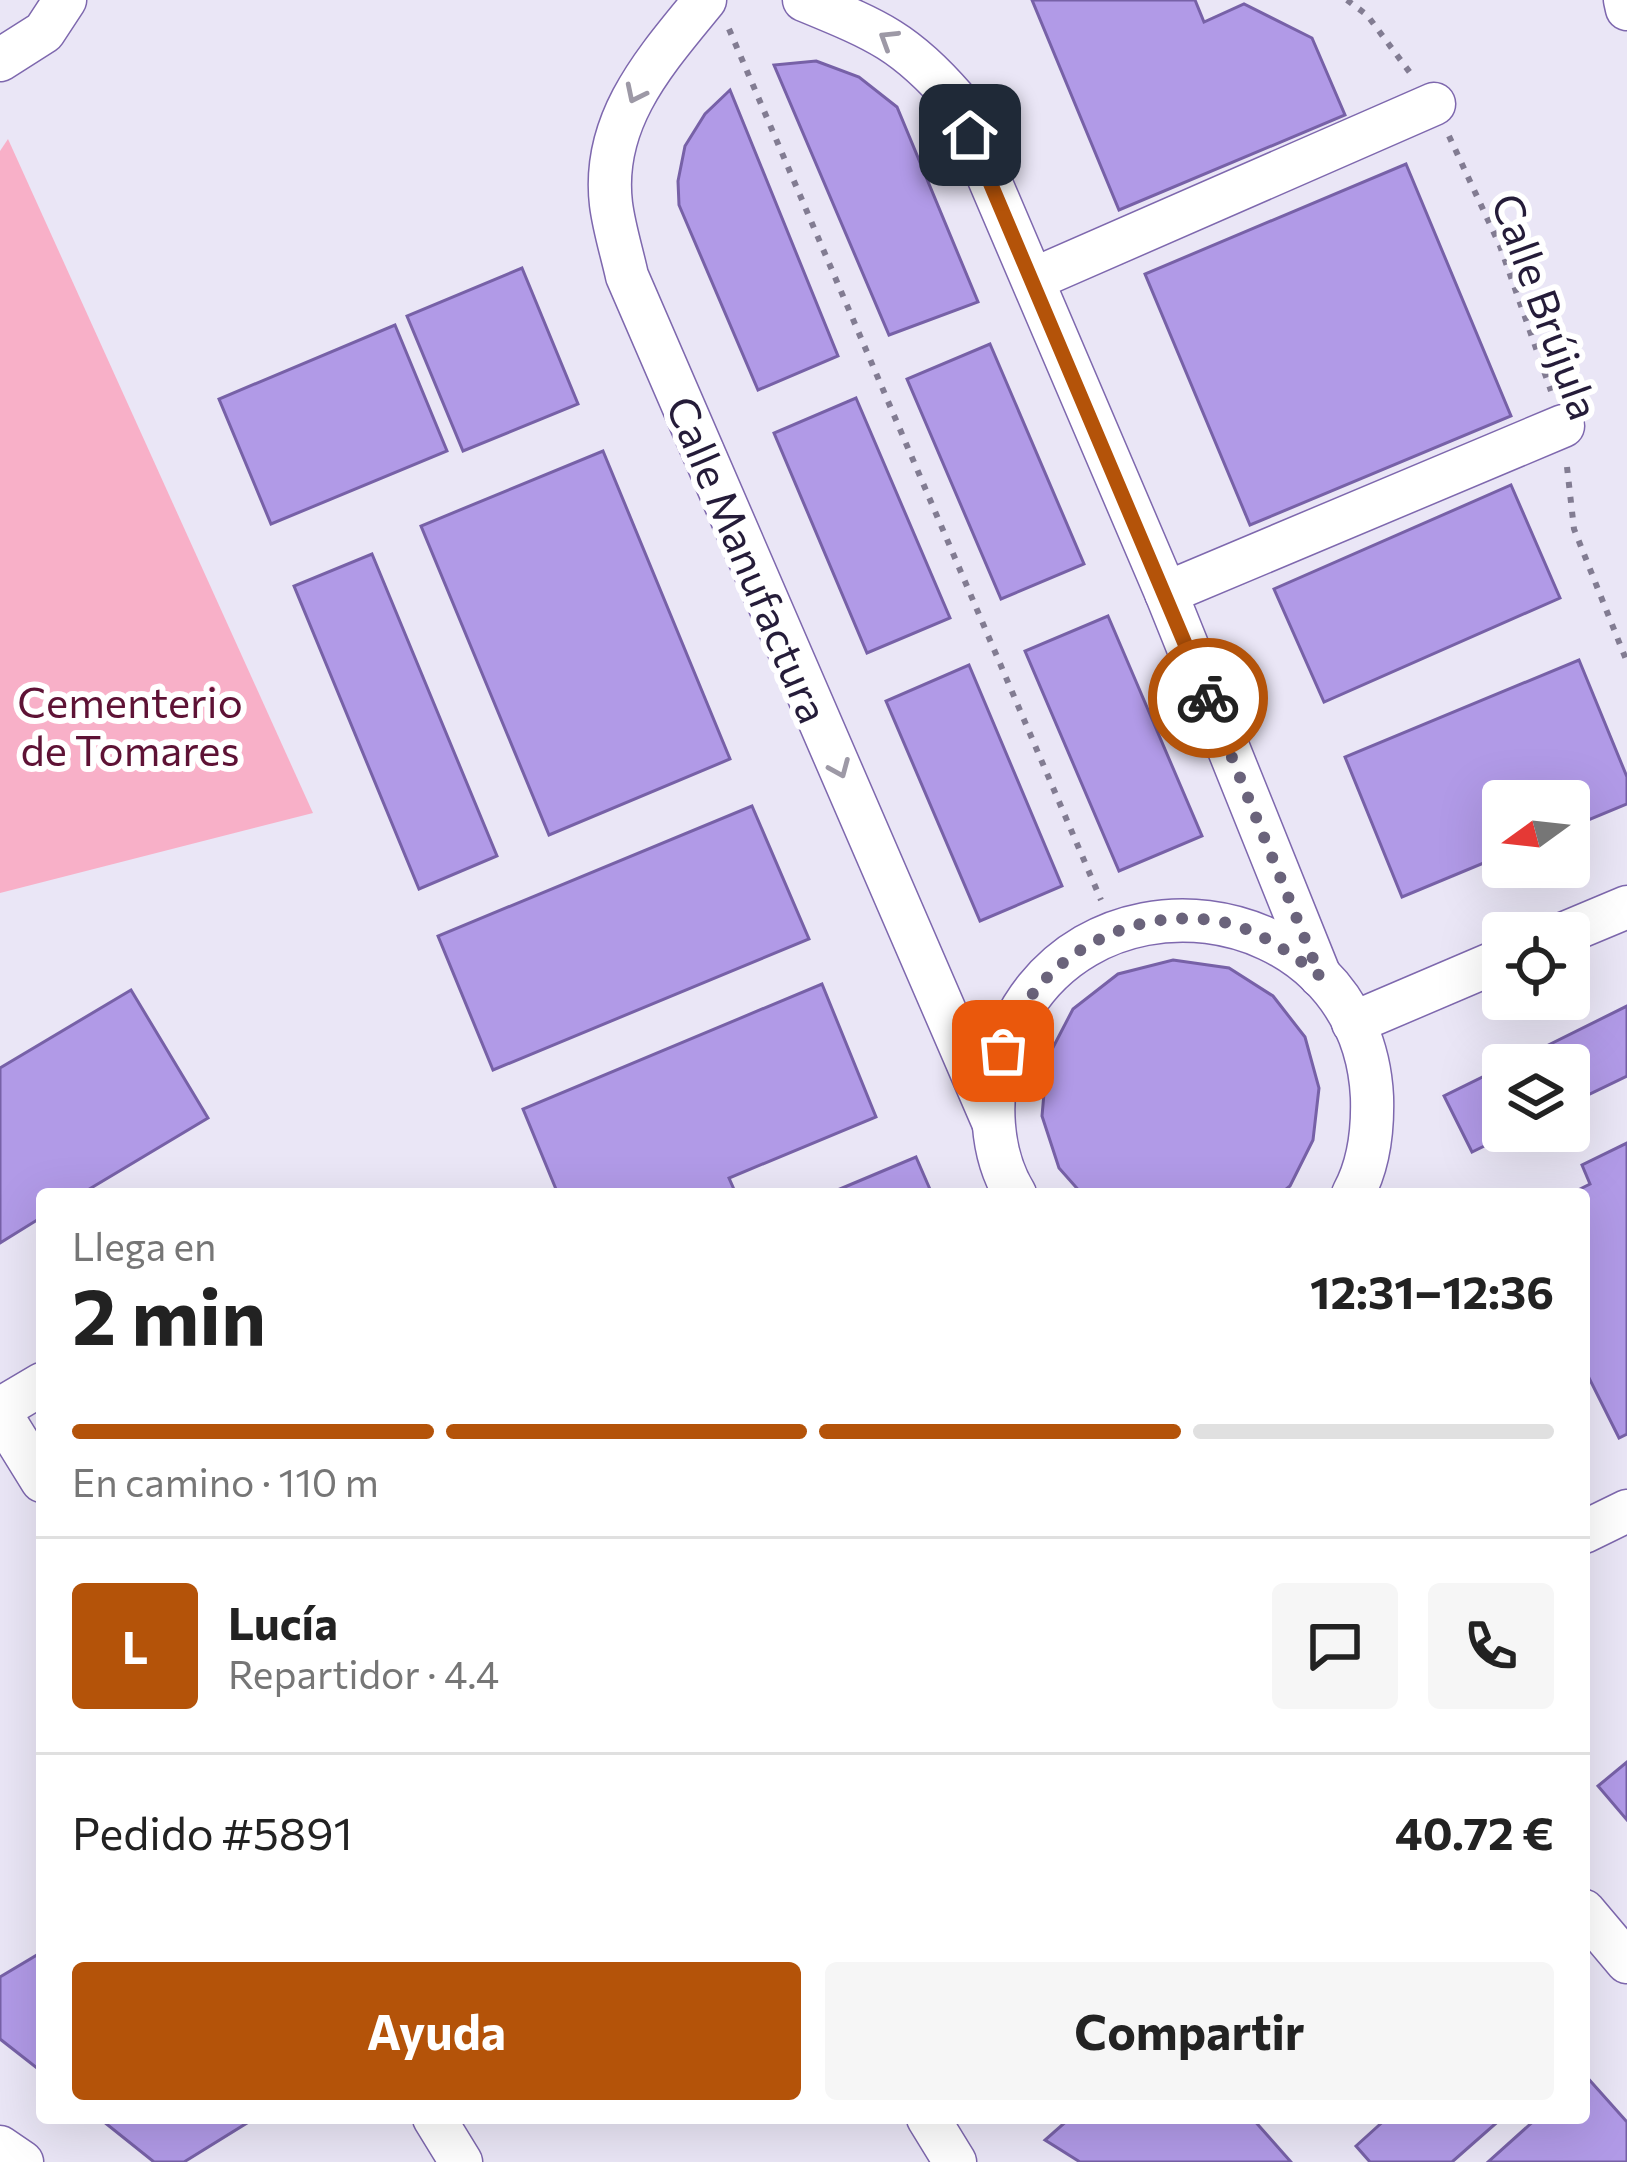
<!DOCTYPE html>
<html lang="es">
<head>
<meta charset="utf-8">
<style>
	:root { --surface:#fff; --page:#f6f6f6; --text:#222; --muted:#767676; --line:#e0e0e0; --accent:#b45309 }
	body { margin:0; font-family:Commissioner,sans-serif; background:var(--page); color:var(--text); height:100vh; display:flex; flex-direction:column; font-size:45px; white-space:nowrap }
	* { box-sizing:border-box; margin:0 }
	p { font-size:39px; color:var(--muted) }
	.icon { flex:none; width:66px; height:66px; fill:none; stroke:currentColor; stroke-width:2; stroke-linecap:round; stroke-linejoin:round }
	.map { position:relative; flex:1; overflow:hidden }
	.panel { position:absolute; left:36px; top:1188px; width:1554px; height:936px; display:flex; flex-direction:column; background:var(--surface); border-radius:12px; box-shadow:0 12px 48px #0002 }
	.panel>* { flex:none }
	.needle { width:78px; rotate:255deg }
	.buttons { position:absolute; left:1482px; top:780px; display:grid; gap:24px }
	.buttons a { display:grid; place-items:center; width:108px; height:108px; border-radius:12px; background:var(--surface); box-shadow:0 12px 48px #0002; font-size:60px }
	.pin { position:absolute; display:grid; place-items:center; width:102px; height:102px; color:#fff; margin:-51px; border-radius:24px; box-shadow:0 6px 18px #0006 }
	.courier { position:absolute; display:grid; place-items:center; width:120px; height:120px; margin:-60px; border:9px solid #b45309; border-radius:50%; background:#fff; color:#222; box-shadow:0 3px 15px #0007 }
	.overview em { font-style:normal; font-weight:700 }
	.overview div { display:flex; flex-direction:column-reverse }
	.overview { display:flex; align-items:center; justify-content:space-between; height:204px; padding:0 36px }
	h1 { font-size:78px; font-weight:700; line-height:90px }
	.bar { display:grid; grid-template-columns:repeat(4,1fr); gap:18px 12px; align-content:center; height:144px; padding:0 36px }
	.bar i { height:15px; border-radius:9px; background:var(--line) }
	.bar .selected { background:var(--accent) }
	.bar p { grid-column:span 4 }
	.line { display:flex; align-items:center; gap:30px; padding:0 36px; border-top:3px solid var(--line) }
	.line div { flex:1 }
	.round { display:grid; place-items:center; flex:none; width:126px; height:126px; border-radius:12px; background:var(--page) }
	.primary-button { display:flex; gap:24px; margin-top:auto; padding:24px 36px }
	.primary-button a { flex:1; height:138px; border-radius:12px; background:var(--accent); color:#fff; font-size:48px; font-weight:700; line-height:138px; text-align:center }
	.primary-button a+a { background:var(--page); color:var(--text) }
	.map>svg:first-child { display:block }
	.green { fill:#f8b0c8 }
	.building { fill:#b19ae7; stroke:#7761a7; stroke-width:3 }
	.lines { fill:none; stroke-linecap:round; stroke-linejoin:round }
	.street-casing { stroke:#7e68ae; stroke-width:45 }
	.path { stroke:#827c92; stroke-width:6; stroke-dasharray:6 9; stroke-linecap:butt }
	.street { stroke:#fff; stroke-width:42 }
	.oneway { stroke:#9d99a6 }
	.done { stroke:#6a637b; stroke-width:12; stroke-dasharray:0 21.6 }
	.route { stroke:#b45309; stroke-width:15 }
	.labels { text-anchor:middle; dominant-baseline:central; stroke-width:12; stroke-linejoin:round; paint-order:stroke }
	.street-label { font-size:42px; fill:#251c39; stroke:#fff }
	.park-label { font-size:42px; fill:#5e1235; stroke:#fff }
</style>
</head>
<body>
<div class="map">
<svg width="1627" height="2162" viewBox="0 0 1627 2162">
	<rect width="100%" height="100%" fill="#eae6f6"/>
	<path class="green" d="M8 139 313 813 0 893V151Z"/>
	<g class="building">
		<path d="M1032 0H1195L1204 22 1244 4 1312 38 1345 115 1119 210Z"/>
		<path d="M816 61 859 77 897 107 978 302 889 335 774 65Z"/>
		<path d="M730 90 838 356 758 390 679 205 678 181 685 146 705 114Z"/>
		<path d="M1406 164 1511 416 1250 525 1145 274Z"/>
		<path d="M522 268 578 404 463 451 407 316Z"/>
		<path d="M395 325 447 451 271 524 219 399Z"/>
		<path d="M990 344 1084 564 1001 599 907 379Z"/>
		<path d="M856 398 950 618 867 653 774 433Z"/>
		<path d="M603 451 730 759 549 835 421 526Z"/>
		<path d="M1511 485 1560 598 1324 702 1274 589Z"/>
		<path d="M372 554 497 856 419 889 294 586Z"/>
		<path d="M1108 616 1202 836 1119 871 1025 651Z"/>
		<path d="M1579 660 1627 777V804L1569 828V801H1503V855L1402 897 1345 757Z"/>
		<path d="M969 665 1062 886 980 921 886 701Z"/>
		<path d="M752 806 809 939 493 1070 438 936Z"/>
		<path d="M1173 960 1229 968 1273 996 1305 1037 1319 1088 1313 1140 1290 1186 1280 1194H1082L1059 1168 1042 1116 1047 1059 1073 1009 1118 974Z"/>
		<path d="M822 984 876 1117 729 1178 736 1194H558L523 1109Z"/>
		<path d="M131 990 208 1118 81 1194H42V1217L0 1243V1068Z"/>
		<path d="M1627 1006V1076L1569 1104V1065H1508Z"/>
		<path d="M1503 1067V1131H1515L1472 1152 1444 1096Z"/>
		<path d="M1627 1143V1434L1619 1438 1584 1368V1194H1570L1590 1184 1582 1165Z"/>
		<path d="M916 1157 932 1194H828Z"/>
		<path d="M1627 1762V1820L1598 1786Z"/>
		<path d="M42 1952V2072L0 2039V1977Z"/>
		<path d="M1585 2075 1627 2122V2162H1488L1537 2118H1584Z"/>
		<path d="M99 2118H255L184 2162H154Z"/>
		<path d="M1070 2118H1252L1291 2162H1080L1045 2140Z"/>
		<path d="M1387 2118H1502L1452 2162H1370L1356 2146Z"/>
	</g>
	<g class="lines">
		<g class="street-casing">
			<g id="street">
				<path d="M705 0C656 60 601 120 611 204 614 228 622 253 627 276L993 1122"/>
				<path d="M804 0C874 29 904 40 955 99L1166 593 1320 976"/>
				<path d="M1625 0 1627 9"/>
				<path d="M0 60 44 32 65 0"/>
				<path d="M1034 279 1434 104"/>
				<path d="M1166 593 1563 426"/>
				<path d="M1565 933 1627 907"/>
				<path d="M1353 1023 1503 959"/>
				<path d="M1015 1194C990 1153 988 1097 1002 1053 1067 852 1362 890 1372 1097 1373 1130 1369 1165 1353 1194"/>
				<path d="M0 1409 42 1384"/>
				<path d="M0 1413 42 1481"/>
				<path d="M1584 1532 1627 1511"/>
				<path d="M1584 1911 1627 1962"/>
				<path d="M434 2118 461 2162"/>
				<path d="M928 2118 955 2162"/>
				<path d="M0 2147 22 2162"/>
			</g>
		</g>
		<g class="path">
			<path d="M1347 0 1367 15 1411 74"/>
			<path d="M729 29 1101 900"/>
			<path d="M1449 136 1500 246 1551 391"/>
			<path d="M1567 467 1574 529 1627 662"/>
		</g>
		<use href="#street" class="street"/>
	</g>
	<defs><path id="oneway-chevron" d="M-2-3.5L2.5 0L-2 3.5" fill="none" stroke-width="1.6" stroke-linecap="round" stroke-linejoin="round" transform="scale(3)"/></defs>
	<g class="oneway">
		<use href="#oneway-chevron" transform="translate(888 39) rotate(-148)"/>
		<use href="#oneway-chevron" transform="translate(635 94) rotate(116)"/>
		<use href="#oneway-chevron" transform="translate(840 769) rotate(67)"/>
	</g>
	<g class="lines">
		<path class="done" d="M1003 1051C1031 960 1129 903 1223 922 1260 930 1290 953 1320 976L1208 698"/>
		<path class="route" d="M970 135 1208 698"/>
	</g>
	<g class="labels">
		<g class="street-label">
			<text transform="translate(1547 306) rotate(70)">Calle Brújula</text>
			<text transform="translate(749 559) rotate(67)">Calle Manufactura</text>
		</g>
		<g class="park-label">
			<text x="130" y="701">Cementerio<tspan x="130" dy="48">de Tomares</tspan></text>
		</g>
	</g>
</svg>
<div class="buttons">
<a><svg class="needle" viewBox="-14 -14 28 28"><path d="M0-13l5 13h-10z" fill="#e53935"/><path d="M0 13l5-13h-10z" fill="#767676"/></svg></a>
<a><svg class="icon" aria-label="locate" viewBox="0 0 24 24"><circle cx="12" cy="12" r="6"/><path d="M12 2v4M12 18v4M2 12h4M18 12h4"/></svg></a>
<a><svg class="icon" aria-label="layers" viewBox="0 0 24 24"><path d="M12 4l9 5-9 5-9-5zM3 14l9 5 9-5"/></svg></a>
</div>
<div class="pin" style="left:1003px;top:1051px;background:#ea580c"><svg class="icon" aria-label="bag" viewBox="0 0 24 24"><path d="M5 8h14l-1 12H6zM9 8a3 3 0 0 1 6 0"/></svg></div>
<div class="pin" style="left:970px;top:135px;background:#1f2937"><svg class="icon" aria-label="home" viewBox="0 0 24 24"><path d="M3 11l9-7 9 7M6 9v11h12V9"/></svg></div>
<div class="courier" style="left:1208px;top:698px"><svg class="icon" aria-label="bike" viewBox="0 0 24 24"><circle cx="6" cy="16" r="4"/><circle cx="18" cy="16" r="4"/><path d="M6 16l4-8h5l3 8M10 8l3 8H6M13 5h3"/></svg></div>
<section class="panel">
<div class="overview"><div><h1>2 min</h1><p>Llega en</p></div><em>12:31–12:36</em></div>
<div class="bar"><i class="selected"></i><i class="selected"></i><i class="selected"></i><i></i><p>En camino · 110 m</p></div>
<div class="line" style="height:216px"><b class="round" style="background:var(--accent);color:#fff">L</b><div><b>Lucía</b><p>Repartidor · 4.4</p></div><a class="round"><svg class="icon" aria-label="chat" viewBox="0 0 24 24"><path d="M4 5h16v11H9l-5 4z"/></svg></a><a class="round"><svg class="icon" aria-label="phone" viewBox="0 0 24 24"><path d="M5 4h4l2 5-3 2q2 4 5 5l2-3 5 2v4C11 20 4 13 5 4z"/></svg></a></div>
<div class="line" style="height:156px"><div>Pedido #5891</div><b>40.72 €</b></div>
<div class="primary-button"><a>Ayuda</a><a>Compartir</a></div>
</section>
</div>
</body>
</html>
